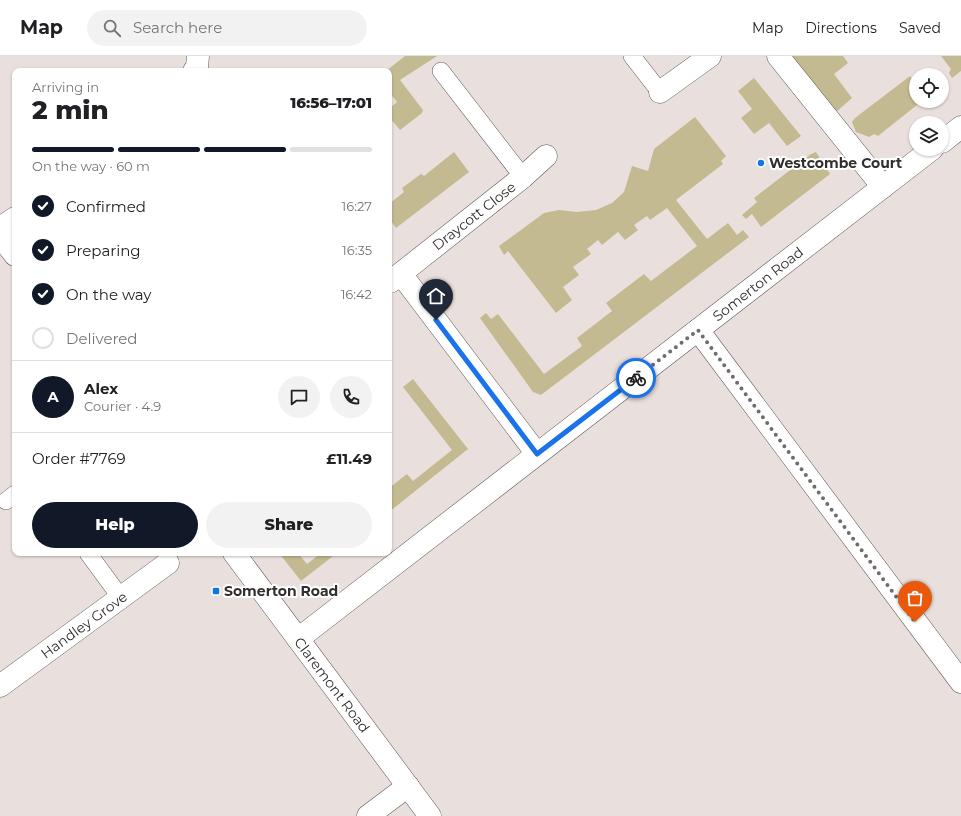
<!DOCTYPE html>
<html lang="en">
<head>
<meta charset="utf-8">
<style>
	:root { --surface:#fff; --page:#f2f2f2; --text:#202124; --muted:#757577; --line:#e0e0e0; --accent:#111827 }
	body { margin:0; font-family:Montserrat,sans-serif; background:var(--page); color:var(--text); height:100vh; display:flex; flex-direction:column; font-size:15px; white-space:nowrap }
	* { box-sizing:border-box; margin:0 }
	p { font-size:13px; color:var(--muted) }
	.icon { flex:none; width:22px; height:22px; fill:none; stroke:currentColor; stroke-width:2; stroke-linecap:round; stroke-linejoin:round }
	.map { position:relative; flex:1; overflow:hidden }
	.side { position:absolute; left:12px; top:12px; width:380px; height:488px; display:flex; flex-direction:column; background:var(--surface); border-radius:8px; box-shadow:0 1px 3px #0004 }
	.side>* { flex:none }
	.controls { position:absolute; left:909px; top:12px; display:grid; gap:8px }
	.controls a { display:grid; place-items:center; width:40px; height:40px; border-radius:50%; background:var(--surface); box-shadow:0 1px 3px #0004; font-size:20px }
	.pin { position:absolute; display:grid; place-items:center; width:34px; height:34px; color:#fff; margin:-41px -17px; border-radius:50% 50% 50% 0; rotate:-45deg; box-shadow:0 0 4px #0007 }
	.pin .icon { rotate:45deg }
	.courier { position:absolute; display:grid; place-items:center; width:40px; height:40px; margin:-20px; border:3px solid #1a73e8; border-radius:50%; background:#fff; color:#222; box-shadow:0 1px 5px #0007 }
	.summary em { font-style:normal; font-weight:800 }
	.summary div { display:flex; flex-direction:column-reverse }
	.summary { display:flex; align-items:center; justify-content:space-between; height:68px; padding:0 20px }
	h1 { font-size:26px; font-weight:800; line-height:30px }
	.bar { display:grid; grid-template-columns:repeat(4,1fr); gap:6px 4px; align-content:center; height:48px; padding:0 20px }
	.bar i { height:5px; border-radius:3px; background:var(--line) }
	.bar .active { background:var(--accent) }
	.bar p { grid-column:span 4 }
	.line { display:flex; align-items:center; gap:10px; padding:0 20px; border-top:1px solid var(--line) }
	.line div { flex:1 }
	.round { display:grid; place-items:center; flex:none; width:42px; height:42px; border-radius:21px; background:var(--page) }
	ol { padding:0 20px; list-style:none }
	li { display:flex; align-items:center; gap:12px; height:44px }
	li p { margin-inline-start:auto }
	li .icon { padding:4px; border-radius:50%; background:var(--accent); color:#fff; stroke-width:4 }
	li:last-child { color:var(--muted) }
	li i { width:22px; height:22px; border:2px solid var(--line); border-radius:50% }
	.action { display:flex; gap:8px; margin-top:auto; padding:8px 20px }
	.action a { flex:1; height:46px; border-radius:24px; background:var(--accent); color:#fff; font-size:16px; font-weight:800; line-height:46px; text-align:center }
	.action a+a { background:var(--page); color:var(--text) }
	header { display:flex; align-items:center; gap:24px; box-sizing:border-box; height:56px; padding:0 20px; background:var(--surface); border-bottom:1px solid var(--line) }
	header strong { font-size:19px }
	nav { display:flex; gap:22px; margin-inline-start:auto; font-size:14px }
	.search { width:280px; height:36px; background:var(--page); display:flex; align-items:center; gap:10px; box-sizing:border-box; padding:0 14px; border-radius:22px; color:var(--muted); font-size:15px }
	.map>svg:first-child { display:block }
	.green { fill:#c4ba91 }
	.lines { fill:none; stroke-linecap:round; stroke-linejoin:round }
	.service-casing { stroke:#5f5856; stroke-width:18 }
	.minor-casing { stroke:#5f5856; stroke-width:23 }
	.tertiary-casing { stroke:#5f5856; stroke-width:23 }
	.service { stroke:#fff; stroke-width:17 }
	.minor { stroke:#fff; stroke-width:22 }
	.tertiary { stroke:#fff; stroke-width:22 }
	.done { stroke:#716c6b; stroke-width:4; stroke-dasharray:0 7.2 }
	.route { stroke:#1a73e8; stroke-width:5 }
	.poi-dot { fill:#0f79e1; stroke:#fff; stroke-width:1.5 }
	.labels { text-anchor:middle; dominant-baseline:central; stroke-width:4; stroke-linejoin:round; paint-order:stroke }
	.poi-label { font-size:14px; font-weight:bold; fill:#312e2d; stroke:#fff; text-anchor:start }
	.street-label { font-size:14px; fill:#312e2d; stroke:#fff }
</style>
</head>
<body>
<header>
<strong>Map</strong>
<div class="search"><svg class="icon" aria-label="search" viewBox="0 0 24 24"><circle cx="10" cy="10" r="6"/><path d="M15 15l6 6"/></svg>Search here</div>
<nav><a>Map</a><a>Directions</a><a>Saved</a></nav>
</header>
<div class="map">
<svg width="961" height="760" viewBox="0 0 961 760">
	<rect width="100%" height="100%" fill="#e9e0dd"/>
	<g class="green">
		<path d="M405 0H437L400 24 423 54 422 57 400 74 389 61V53L397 46 389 36V15H386Z"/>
		<path d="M791 0H843L848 7 834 18 852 42 835 57Z"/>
		<path d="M941 0H961V15L952 22 949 17 951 13Z"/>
		<path d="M910 20 912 23 916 20V45H922L878 80 874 78 869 81 856 76 852 66 855 62Z"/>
		<path d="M754 22 801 80 787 90 769 67 754 78 741 62 752 53 738 35Z"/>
		<path d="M695 61 726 100 721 105 723 108 676 144 707 183 728 167 737 179 743 174 749 181 541 339 533 336 480 262 486 257 491 263 498 258 544 318 582 290 577 282 612 255 606 247 644 218 651 225 697 190 667 152 650 164 647 160 634 169 638 174 625 184 618 176 602 189 598 184 587 193 591 198 573 211 579 219 563 231 572 244 556 257 508 195 504 199 499 190 544 157 559 154 577 156 596 154 612 147 624 136 632 110 648 115 654 93Z"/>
		<path d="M454 96 469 116 396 172 389 162V148L404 136 402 132 421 118 424 120Z"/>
		<path d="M816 96 830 118 761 171 752 158 746 163 742 159 757 146 754 142 811 98Z"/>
		<path d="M413 323 468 393 389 456V432L407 418 413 425 452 394 403 331Z"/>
		<path d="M279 497H298L307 508 321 497H337L301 525Z"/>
	</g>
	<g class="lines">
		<g class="service-casing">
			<g id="service">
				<path d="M632 0 660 36"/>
				<path d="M441 15 523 121"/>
				<path d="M6 445 15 438"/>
				<path d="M88 497 121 542"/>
			</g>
		</g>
		<g class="minor-casing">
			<g id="minor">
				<path d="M778 0 883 131"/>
				<path d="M194 15 197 11 198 0"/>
				<path d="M660 36 710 0"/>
				<path d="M942 86 961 71"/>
				<path d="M0 172 15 162"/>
				<path d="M401 218 537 398"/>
				<path d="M390 226 523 121 546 100"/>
				<path d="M698 274 961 626"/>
				<path d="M298 583 932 93"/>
				<path d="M0 630 168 507"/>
				<path d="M368 760 408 730"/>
			</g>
		</g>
		<g class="tertiary-casing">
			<g id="tertiary">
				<path d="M0 180 15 199"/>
				<path d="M234 497 430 760"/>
			</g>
		</g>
		<use href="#service" class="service"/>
		<use href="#minor" class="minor"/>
		<use href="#tertiary" class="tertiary"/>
	</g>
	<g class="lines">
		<path class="done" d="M636 322 698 274 915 566"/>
		<path class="route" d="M436 264 537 398 636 322"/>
	</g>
	<g class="poi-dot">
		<circle cx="761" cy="107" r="4"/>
		<rect x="212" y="531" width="8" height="8" rx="2"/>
	</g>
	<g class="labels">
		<g class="poi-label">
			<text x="769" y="107">Westcombe Court</text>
			<text x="224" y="535">Somerton Road</text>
		</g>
		<g class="street-label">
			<text transform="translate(474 160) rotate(-38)">Draycott Close</text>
			<text transform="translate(758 228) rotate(-38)">Somerton Road</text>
			<text transform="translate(84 569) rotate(-36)">Handley Grove</text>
			<text transform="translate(332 629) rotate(53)">Claremont Road</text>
		</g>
	</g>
</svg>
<div class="controls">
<a><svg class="icon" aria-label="locate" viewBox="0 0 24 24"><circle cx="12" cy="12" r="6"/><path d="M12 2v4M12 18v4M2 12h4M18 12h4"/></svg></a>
<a><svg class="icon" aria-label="layers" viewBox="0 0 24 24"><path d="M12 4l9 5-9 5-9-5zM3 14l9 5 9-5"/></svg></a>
</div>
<div class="pin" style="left:915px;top:566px;background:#ea580c"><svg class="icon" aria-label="bag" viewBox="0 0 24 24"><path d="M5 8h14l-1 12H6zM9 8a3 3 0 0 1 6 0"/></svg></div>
<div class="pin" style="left:436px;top:264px;background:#1f2937"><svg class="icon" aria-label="home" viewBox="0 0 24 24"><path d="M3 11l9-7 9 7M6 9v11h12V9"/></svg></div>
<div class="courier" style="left:636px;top:322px"><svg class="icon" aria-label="bike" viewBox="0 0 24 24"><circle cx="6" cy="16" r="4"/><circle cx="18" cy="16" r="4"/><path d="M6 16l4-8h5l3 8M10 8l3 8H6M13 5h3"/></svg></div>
<section class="side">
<div class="summary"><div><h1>2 min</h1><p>Arriving in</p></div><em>16:56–17:01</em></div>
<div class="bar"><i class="active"></i><i class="active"></i><i class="active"></i><i></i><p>On the way · 60 m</p></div>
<ol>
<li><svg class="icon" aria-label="check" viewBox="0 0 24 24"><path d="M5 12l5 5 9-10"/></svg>Confirmed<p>16:27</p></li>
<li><svg class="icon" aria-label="check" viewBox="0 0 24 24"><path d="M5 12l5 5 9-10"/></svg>Preparing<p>16:35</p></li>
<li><svg class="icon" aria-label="check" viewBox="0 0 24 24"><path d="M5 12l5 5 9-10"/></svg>On the way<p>16:42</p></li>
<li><i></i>Delivered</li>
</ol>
<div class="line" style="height:72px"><b class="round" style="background:var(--accent);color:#fff">A</b><div><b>Alex</b><p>Courier · 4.9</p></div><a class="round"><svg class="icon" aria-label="chat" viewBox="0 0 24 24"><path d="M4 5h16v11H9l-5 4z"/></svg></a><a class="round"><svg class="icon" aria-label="phone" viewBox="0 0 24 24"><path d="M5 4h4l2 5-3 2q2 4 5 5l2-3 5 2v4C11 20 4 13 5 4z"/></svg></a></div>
<div class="line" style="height:52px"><div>Order #7769</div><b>£11.49</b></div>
<div class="action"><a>Help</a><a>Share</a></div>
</section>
</div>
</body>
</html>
